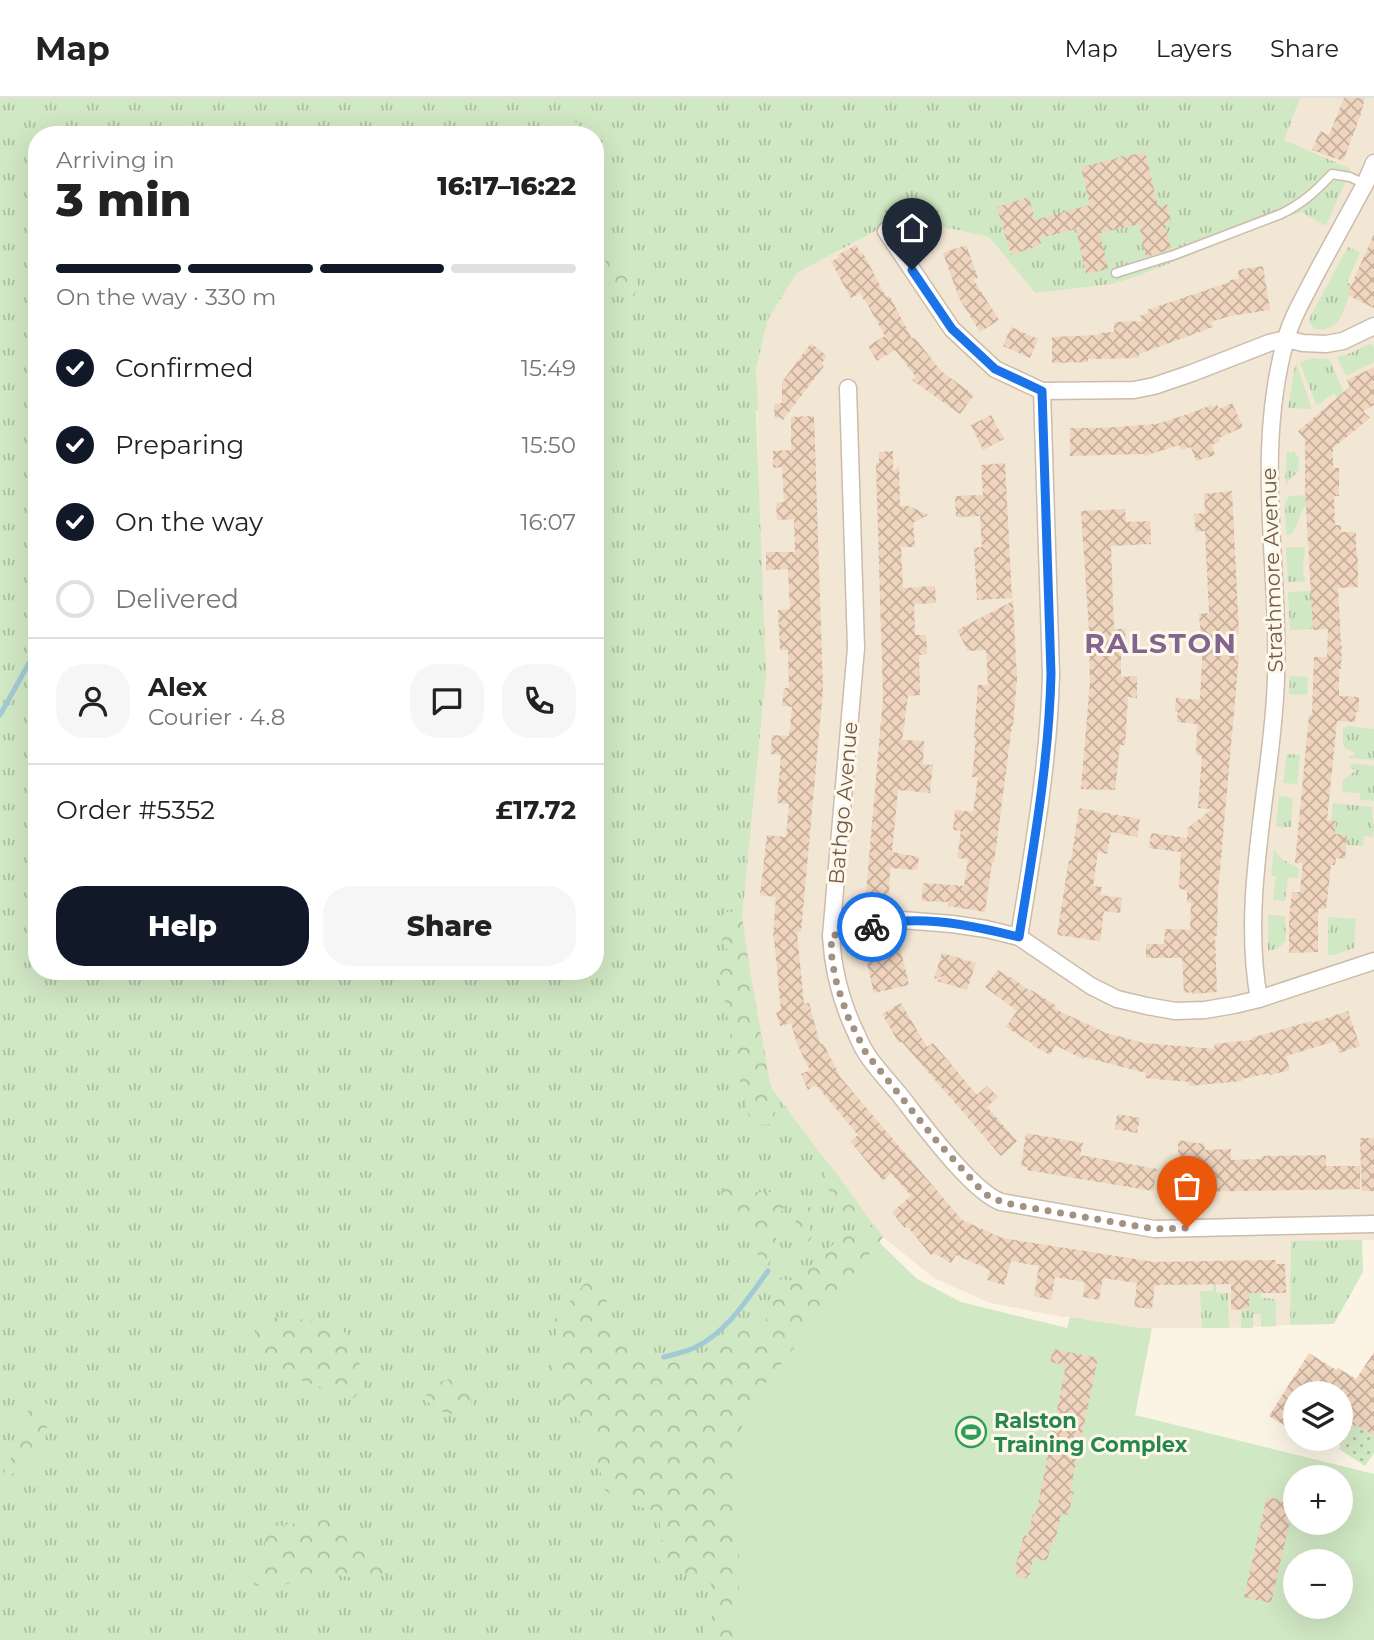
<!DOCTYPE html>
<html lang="en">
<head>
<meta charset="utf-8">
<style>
	:root { --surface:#fff; --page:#f6f6f6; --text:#222; --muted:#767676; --line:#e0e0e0; --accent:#111827 }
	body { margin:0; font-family:Montserrat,sans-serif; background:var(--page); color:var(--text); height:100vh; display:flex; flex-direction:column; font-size:26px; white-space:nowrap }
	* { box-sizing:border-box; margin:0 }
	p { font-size:23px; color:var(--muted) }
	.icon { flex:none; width:38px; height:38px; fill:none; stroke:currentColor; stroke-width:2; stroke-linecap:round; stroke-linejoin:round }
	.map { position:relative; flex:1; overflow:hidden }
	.panel { position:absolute; left:28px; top:28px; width:576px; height:854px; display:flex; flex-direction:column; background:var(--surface); border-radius:28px; box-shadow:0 7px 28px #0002 }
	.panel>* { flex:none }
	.fabs { position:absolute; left:1283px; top:1283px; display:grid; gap:14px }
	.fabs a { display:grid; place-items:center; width:70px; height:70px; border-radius:50%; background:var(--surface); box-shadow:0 7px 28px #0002; font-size:35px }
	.pin { position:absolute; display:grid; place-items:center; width:60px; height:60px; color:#fff; margin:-72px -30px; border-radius:50% 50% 50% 0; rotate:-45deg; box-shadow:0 0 7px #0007 }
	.pin .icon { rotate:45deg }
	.courier { position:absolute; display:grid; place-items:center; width:70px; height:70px; margin:-35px; border:5px solid #1a73e8; border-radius:50%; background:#fff; color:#222; box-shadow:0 2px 9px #0007 }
	.head em { font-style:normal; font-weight:800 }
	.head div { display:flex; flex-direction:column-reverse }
	.head { display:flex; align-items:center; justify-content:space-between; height:119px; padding:0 28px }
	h1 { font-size:46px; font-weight:800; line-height:52px }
	.bar { display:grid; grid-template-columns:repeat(4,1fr); gap:10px 7px; align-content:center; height:84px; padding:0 28px }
	.bar i { height:9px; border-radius:5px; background:var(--line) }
	.bar .selected { background:var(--accent) }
	.bar p { grid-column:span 4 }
	.line { display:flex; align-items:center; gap:18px; padding:0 28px; border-top:2px solid var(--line) }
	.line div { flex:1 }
	.round { display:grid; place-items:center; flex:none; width:74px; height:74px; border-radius:28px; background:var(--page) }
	ol { padding:0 28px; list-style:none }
	li { display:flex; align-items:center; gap:21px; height:77px }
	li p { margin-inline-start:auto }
	li .icon { padding:7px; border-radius:50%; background:var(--accent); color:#fff; stroke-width:4 }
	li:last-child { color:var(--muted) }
	li i { width:38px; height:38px; border:4px solid var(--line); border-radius:50% }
	.action { display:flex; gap:14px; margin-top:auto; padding:14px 28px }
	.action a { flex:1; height:80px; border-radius:28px; background:var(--accent); color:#fff; font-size:28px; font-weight:800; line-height:80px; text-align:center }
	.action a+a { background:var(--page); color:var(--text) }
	header { display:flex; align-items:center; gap:42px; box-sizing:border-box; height:98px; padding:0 35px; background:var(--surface); border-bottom:2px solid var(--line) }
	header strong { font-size:33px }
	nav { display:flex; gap:38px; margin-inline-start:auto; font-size:24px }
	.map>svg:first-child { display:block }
	.residential { fill:#f2e6d4 }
	.grass { fill:url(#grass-tufts); fill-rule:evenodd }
	.forest { fill:url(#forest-crowns) }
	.park { fill:url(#park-dots) }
	.pitch { fill:#d1e8c4; fill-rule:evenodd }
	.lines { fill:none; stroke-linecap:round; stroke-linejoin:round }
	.stream { stroke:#a1cad5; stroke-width:5 }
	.building { fill:url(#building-cross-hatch) }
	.service-casing { stroke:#ccbcac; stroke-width:11 }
	.minor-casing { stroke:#ccbcac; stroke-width:19 }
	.service { stroke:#fff; stroke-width:8 }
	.minor { stroke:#fff; stroke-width:16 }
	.done { stroke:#a39182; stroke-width:7; stroke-dasharray:0 12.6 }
	.route { stroke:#1a73e8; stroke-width:9 }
	.labels { text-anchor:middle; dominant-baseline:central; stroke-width:6; stroke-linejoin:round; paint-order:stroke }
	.street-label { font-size:21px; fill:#735b4c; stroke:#fef8eb }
	.leisure-label { font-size:21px; font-weight:bold; fill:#27864d; stroke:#fef8eb; text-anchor:start }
	.district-label { font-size:28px; font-weight:bold; letter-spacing:2px; fill:#82648f; stroke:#fef8eb }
</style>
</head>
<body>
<header>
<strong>Map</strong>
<nav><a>Map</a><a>Layers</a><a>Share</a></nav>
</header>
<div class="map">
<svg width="1374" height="1542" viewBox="0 0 1374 1542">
	<defs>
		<pattern id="grass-tufts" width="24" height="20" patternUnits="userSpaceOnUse" patternTransform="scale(1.75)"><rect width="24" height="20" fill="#d1e8c4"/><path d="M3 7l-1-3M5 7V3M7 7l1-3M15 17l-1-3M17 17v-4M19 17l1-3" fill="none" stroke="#aebfa1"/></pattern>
		<pattern id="forest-crowns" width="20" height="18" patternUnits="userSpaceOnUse" patternTransform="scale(1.75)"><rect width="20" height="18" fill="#d1e8c4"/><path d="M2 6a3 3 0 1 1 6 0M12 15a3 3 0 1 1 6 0" fill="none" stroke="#aebfa1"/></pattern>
		<pattern id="park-dots" width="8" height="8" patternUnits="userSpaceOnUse" patternTransform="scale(1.75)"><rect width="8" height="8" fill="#d1e8c4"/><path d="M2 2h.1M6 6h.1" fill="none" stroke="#aebfa1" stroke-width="1.8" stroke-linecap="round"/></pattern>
		<pattern id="building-cross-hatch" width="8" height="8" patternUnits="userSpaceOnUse" patternTransform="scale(1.75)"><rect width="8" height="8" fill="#efd4be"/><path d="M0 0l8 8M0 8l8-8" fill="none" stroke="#c6af9d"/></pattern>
	</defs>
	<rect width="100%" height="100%" fill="#fbf4e5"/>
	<path class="residential" d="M1297 0H1374V1142L1291 1144 1290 1227 1229 1230H1140L1070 1219H1063L990 1205 934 1180 883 1139 771 989 751 879 742 820 764 599 756 271 768 221 797 175 877 132 930 126 989 139 1035 195 1222 145 1301 114 1284 42 1300 2Z"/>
	<g class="grass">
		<path d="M0 0H1297L1300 1 1284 42 1351 71 1326 128 1301 114 1132 180 1111 186 1035 195 989 139 930 126 877 132 797 175 768 221 756 271 758 312 756 313 766 577 742 820 751 879 771 989 883 1139 758 1295 736 1542H0ZM37 37H595V873H37Z"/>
		<path d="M1348 149 1360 155 1347 184 1351 187 1347 197 1349 198C1341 218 1340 234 1314 231L1309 223 1311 217Z"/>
		<path d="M1369 246H1372L1374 250V264L1346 278 1337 259 1351 255Z"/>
		<path d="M1311 260 1329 261 1351 310 1346 314 1334 295 1318 307 1316 306 1300 265Z"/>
		<path d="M1295 267H1297L1312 311 1288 310Z"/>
		<path d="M1287 353 1291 355 1293 353 1296 354 1295 357 1299 360 1298 373 1285 387Z"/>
		<path d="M1313 397 1314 402C1296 411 1302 424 1291 436L1286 437 1285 403 1290 398Z"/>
		<path d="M1305 449C1305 463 1300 470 1306 483L1288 484 1286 450Z"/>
		<path d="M1311 493 1313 531 1290 532 1288 494Z"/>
		<path d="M1290 578 1308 579 1307 597 1289 596Z"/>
		<path d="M1348 628 1374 631V662L1349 660V658H1354L1355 654 1346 651 1343 646V630Z"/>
		<path d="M1287 656 1300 657 1297 686 1283 685Z"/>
		<path d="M1351 665 1374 668V703L1360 702V695L1342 694 1343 682 1355 673 1350 668Z"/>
		<path d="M1279 698 1293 700 1291 729H1276Z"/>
		<path d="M1333 705 1372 709 1373 730 1374 726 1373 739 1364 738 1363 748 1347 747V738L1335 736 1336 723H1331Z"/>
		<path d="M1274 752 1282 761 1299 771 1298 780 1288 779 1285 803 1273 802 1276 778 1271 777Z"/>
		<path d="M1268 817 1285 818 1286 843 1277 851 1268 853Z"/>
		<path d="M1328 819 1356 821 1354 850 1334 857H1328Z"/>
		<path d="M1362 1142 1363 1174 1334 1226 1290 1227 1291 1143Z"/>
		<path d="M1213 1186H1216V1195H1228L1229 1230H1202L1200 1193H1213Z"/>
		<path d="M1249 1193H1261V1200L1274 1201 1276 1204V1228L1261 1229V1216H1253V1230H1241V1212H1249Z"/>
	</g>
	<g class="forest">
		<path d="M559 13C570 18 580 25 584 37H556Z"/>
		<path d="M615 154 623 156C632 170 645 186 632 200L617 198C605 182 604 177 606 156Z"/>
		<path d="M738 807 742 820 751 879 772 1000 776 1013 770 1026 758 1027 749 1021C748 1007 743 996 740 983 731 948 727 911 720 875L728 864 729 853 722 845 723 833 721 818Z"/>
		<path d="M828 1064 870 1122 860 1123 845 1115 832 1104 824 1072Z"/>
		<path d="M734 1083 748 1094H772L787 1104 779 1117 773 1131C779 1148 778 1153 767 1167L759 1168 756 1139 732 1114 721 1094Z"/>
		<path d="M805 1107 815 1112 808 1126 812 1139 805 1148 798 1146C794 1130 793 1120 805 1107Z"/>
		<path d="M874 1126 883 1139 758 1295 740 1473 736 1542H698L711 1522 717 1501 710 1484 692 1478 665 1473 656 1457 662 1441 658 1414 621 1403 605 1392 597 1359 585 1328 565 1308 552 1270 561 1247 553 1224 591 1178 609 1182 604 1229 623 1242 639 1255 666 1265 697 1262 728 1232 751 1231 765 1225 774 1181 801 1183 817 1158 849 1135Z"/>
		<path d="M276 1219 308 1222 339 1230 355 1242 364 1289 354 1300 294 1280 270 1267 249 1250 258 1229Z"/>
		<path d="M449 1281 471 1294 472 1315C448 1318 446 1317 427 1303L426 1288Z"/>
		<path d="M50 1305 45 1343 38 1361 7 1379 3 1377 13 1356 16 1323 32 1310Z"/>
		<path d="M325 1414 333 1425 358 1438 381 1455 390 1472 377 1481 356 1480 337 1477 280 1487 254 1488 251 1469 264 1454 267 1429 292 1426Z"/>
	</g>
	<path class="park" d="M1355 1326 1374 1338V1355L1365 1368 1339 1351Z"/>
	<path class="pitch" d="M879 1144 917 1181 961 1204 1067 1230 1070 1219 1140 1230H1152L1135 1317 1374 1376V1542H736L740 1473 732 1350 758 1295ZM1295 1379H1340V1424H1295ZM1295 1463H1340V1508H1295Z"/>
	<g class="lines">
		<g class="stream">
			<path d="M0 617 33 558"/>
			<path d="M664 1259C675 1256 686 1254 696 1249 727 1234 748 1200 768 1173"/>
		</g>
	</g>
	<g class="building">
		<path d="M1344 0H1365L1360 19 1343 63 1312 52 1320 33 1329 37Z"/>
		<path d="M1145 54 1158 108 1167 106 1171 123 1165 125 1171 151 1146 159 1139 126 1100 135 1108 171 1086 176 1076 131 1040 140 1041 147 1011 157 997 109 1029 99 1035 122 1090 107 1081 69Z"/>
		<path d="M1374 136V210L1347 197Z"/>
		<path d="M856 147 861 156 863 155 886 199 889 197 912 241 914 239 942 274 974 297 960 316 912 282 916 279 895 252 877 263 868 248 885 238 865 202H864L860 195 851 200 831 164 839 159 838 157Z"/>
		<path d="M966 147 978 180 973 181 999 222 980 234 959 200 943 155Z"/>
		<path d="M1263 168 1270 212 1230 218 1211 224 1213 229 1139 256V260L1088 261V264L1052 265V239L1099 237V235L1114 234V224L1142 223 1140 218 1148 215 1147 212 1230 184V182L1239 181 1238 172Z"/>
		<path d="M1011 229 1038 241 1030 260 1003 248Z"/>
		<path d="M811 245 827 258 821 266 824 268 782 323V320H775L774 306 782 305V284Z"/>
		<path d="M1374 269V307L1363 313 1370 320 1333 350V370H1339V398H1334L1335 427H1341V434H1356V451H1357L1358 468V489L1338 490 1341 548H1342L1341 571H1339V598L1359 599V614H1356L1355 624 1337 623 1327 722 1336 723 1335 736 1347 737 1345 761 1336 760 1335 767H1331L1326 811H1318V854L1289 855V823L1292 794H1300L1301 780 1303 765H1295L1309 617H1312L1314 559H1327L1328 531 1313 532 1305 391V342L1298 333 1350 289 1347 282Z"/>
		<path d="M1232 305 1243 329 1219 340 1220 343 1212 347 1215 357 1196 363 1191 349 1181 352 1179 347 1144 358V356L1070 358V330H1101L1157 326 1194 314 1211 307 1212 309 1217 307 1219 311Z"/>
		<path d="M991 317 1004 341 983 352 971 327Z"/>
		<path d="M814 318 823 591 801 834H797L804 906 809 905 820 946 823 945 840 979 962 1122 1002 1140 1154 1164 1275 1162 1276 1166H1285L1286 1195H1249V1211L1231 1212V1186L1155 1187 1152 1211 1134 1209 1137 1185 1103 1180 1099 1202 1083 1199 1085 1184 1055 1179 1051 1202 1034 1198 1039 1168 1011 1163 1004 1187 987 1182 990 1172 956 1157 951 1165 934 1155 931 1157 907 1128 905 1130 892 1114 911 1098 891 1075 883 1083 850 1043 858 1037 816 987 808 992 801 976 810 972 797 946 791 925 780 928 776 914 781 912 774 840H773L776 799 760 797 767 737 786 739 789 706 777 705 781 657 771 656 772 637 789 638 792 609 782 608 784 590H789L788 552H780L778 512 790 511 788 471 766 472V454H795L794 421 777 422 776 405 784 404 782 369 773 370V353L791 352V319Z"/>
		<path d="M893 353V373L899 369 900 408H909L928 417 913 425 915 449H901L903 490 935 488 936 505 914 506 915 537H926L927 556 919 557 920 597 908 598 902 642 924 643 923 666 933 667 930 695 898 692 892 754 919 759 917 772 890 770 889 797 866 795 883 600 876 365 879 364V354Z"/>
		<path d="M1005 365 1012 500 977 502 974 450 982 449 980 418 956 419 955 398 983 397 981 367Z"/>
		<path d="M1232 393 1239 536 1219 537V557H1239L1218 794 1217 838H1215L1217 894 1192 896V894L1184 895 1182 860H1146V846H1164L1165 831 1190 832 1191 805H1187V792L1179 791 1181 754 1149 750 1151 735 1187 740 1188 730 1212 711 1198 710 1202 658 1196 657 1197 626 1177 624 1178 614H1175L1176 600 1200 602 1203 544 1201 541 1199 516 1209 515 1205 433 1196 434 1194 416 1205 415 1204 396Z"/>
		<path d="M1125 411 1126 424 1150 423 1151 446 1111 448 1114 531H1125L1126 548H1121V579L1137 578V600L1128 599 1125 647H1120L1115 692 1081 691 1090 584 1089 532 1081 413Z"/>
		<path d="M1013 503 1017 581 1013 628 1012 627 994 765 992 764 985 814 948 808V804L922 803 923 785 964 788 968 761 957 760 961 733 953 732 955 712 973 714 978 679H972L976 640H974L978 587H988L986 552 968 553 957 532Z"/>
		<path d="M1079 710 1140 721 1137 739 1111 734 1107 756 1098 754 1093 788 1102 789 1100 797 1122 800 1120 815 1104 813 1100 843 1057 837 1069 762 1071 763Z"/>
		<path d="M899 845 909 887 874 895 864 853Z"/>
		<path d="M942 855 976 865 967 892 937 883 944 878 934 881Z"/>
		<path d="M998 872 1010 880 1011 879 1030 893 1031 892 1057 908 1055 911 1106 935 1144 945 1215 951 1214 946 1252 942 1251 940 1312 923V925L1348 913 1360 948 1339 955 1335 943 1286 958 1290 972 1270 977 1269 975 1242 981V983L1189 988V984L1146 980V975L1084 959 1083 961 1055 947 1050 957 1032 947 1033 946 1006 929 1017 913 985 889Z"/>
		<path d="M901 905 927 949 933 945 977 997 987 988 998 999 987 1009 1017 1043 1001 1058 902 944 899 945 882 916Z"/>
		<path d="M1117 1016 1140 1020 1137 1035 1115 1031Z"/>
		<path d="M1026 1035 1083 1045 1080 1057 1157 1071 1153 1093 1027 1072 1028 1069 1021 1068Z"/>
		<path d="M1360 1040H1374V1093H1362Z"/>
		<path d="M1178 1042 1204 1046 1205 1052 1231 1051V1062L1262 1061V1058L1326 1057V1068H1360V1091L1179 1094Z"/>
		<path d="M1053 1251 1098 1260 1070 1393 1074 1394 1068 1417 1061 1415 1055 1444 1052 1443 1047 1463 1033 1460 1030 1476 1026 1480 1021 1481 1017 1478 1015 1470 1024 1437 1028 1438 1033 1416 1035 1417 1039 1402 1066 1267 1050 1264Z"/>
		<path d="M1374 1254V1338L1355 1326 1340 1348V1295H1295V1334L1269 1318 1309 1255 1336 1272 1338 1270 1356 1281Z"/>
		<path d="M1267 1399 1294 1405 1271 1505 1244 1499Z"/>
	</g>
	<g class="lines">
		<g class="service-casing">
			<path id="service" d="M1116 175 1174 157 1281 116C1303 105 1315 94 1332 76L1350 79 1365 86"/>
		</g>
		<g class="minor-casing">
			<g id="minor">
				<path d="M886 133 952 231 995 271 1042 293 1134 292 1154 288 1192 275 1269 245 1286 241 1303 245 1326 246 1343 243 1374 228"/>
				<path d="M848 290 856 550 831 838C833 873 841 904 856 935 859 942 862 949 866 955 875 969 888 983 899 996 921 1024 971 1093 1001 1104L1154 1131 1374 1126"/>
				<path d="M831 838 902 822 952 826 986 831 1019 839 1091 888 1117 901 1147 908 1175 913 1205 912 1234 907 1259 901 1374 863"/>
				<path d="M1019 839C1033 752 1049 664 1051 576L1042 293"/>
				<path d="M1259 901C1241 804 1269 697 1275 600 1283 480 1252 361 1286 241 1292 218 1306 196 1317 174 1333 145 1349 115 1365 86L1374 65"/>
			</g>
		</g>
		<use href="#service" class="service"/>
		<use href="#minor" class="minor"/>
	</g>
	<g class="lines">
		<path class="done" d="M872 829 831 838 832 863 837 887 848 919 866 955 934 1040 984 1095C995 1103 1007 1105 1020 1108L1154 1131 1187 1130"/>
		<path class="route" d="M872 829C883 827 894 823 905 823 943 821 982 830 1019 839 1033 752 1049 664 1051 576L1042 293 995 271 980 257 952 231 912 172"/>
	</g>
	<defs>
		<g id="stadium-ring" transform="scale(1.575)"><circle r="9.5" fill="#fef8eb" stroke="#2e9e5b" stroke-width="1.5"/><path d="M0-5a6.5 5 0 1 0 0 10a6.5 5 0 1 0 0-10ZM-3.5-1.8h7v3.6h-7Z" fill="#2e9e5b"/></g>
	</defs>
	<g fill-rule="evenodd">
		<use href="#stadium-ring" x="971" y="1334"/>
	</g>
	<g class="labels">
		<g class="street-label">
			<text transform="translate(1272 472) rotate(-92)">Strathmore Avenue</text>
			<text transform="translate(843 705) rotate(-85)">Bathgo Avenue</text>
		</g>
		<g class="leisure-label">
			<text x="994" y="1322">Ralston<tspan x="994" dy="24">Training Complex</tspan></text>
		</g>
		<g class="district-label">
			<text x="1161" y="545">RALSTON</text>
		</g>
	</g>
</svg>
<div class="fabs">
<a><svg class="icon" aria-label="layers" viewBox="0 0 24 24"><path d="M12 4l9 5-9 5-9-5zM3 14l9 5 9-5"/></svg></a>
<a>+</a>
<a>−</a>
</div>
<div class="pin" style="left:1187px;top:1130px;background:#ea580c"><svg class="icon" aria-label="bag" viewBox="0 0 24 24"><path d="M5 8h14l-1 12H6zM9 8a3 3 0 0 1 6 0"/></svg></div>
<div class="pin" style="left:912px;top:172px;background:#1f2937"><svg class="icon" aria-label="home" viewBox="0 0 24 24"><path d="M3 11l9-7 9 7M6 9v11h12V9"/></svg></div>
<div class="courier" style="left:872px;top:829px"><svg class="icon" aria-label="bike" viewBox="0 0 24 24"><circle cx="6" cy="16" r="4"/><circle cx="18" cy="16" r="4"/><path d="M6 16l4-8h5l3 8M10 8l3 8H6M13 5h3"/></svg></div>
<section class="panel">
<div class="head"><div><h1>3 min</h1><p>Arriving in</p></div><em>16:17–16:22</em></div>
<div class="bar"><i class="selected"></i><i class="selected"></i><i class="selected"></i><i></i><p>On the way · 330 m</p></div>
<ol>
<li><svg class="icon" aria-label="check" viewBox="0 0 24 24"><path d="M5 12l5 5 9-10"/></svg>Confirmed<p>15:49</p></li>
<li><svg class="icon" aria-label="check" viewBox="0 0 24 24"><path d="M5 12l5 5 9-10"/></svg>Preparing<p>15:50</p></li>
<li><svg class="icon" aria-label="check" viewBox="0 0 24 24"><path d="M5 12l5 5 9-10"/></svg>On the way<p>16:07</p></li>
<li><i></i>Delivered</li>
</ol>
<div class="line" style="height:126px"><a class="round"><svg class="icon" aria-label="person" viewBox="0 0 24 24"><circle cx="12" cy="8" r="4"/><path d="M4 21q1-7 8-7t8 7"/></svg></a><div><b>Alex</b><p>Courier · 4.8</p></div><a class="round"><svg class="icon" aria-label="chat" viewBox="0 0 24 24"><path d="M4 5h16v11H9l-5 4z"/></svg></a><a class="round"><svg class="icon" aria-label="phone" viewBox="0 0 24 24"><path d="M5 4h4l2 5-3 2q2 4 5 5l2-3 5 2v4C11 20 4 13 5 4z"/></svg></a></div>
<div class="line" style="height:91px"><div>Order #5352</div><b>£17.72</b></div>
<div class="action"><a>Help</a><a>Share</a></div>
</section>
</div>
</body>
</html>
